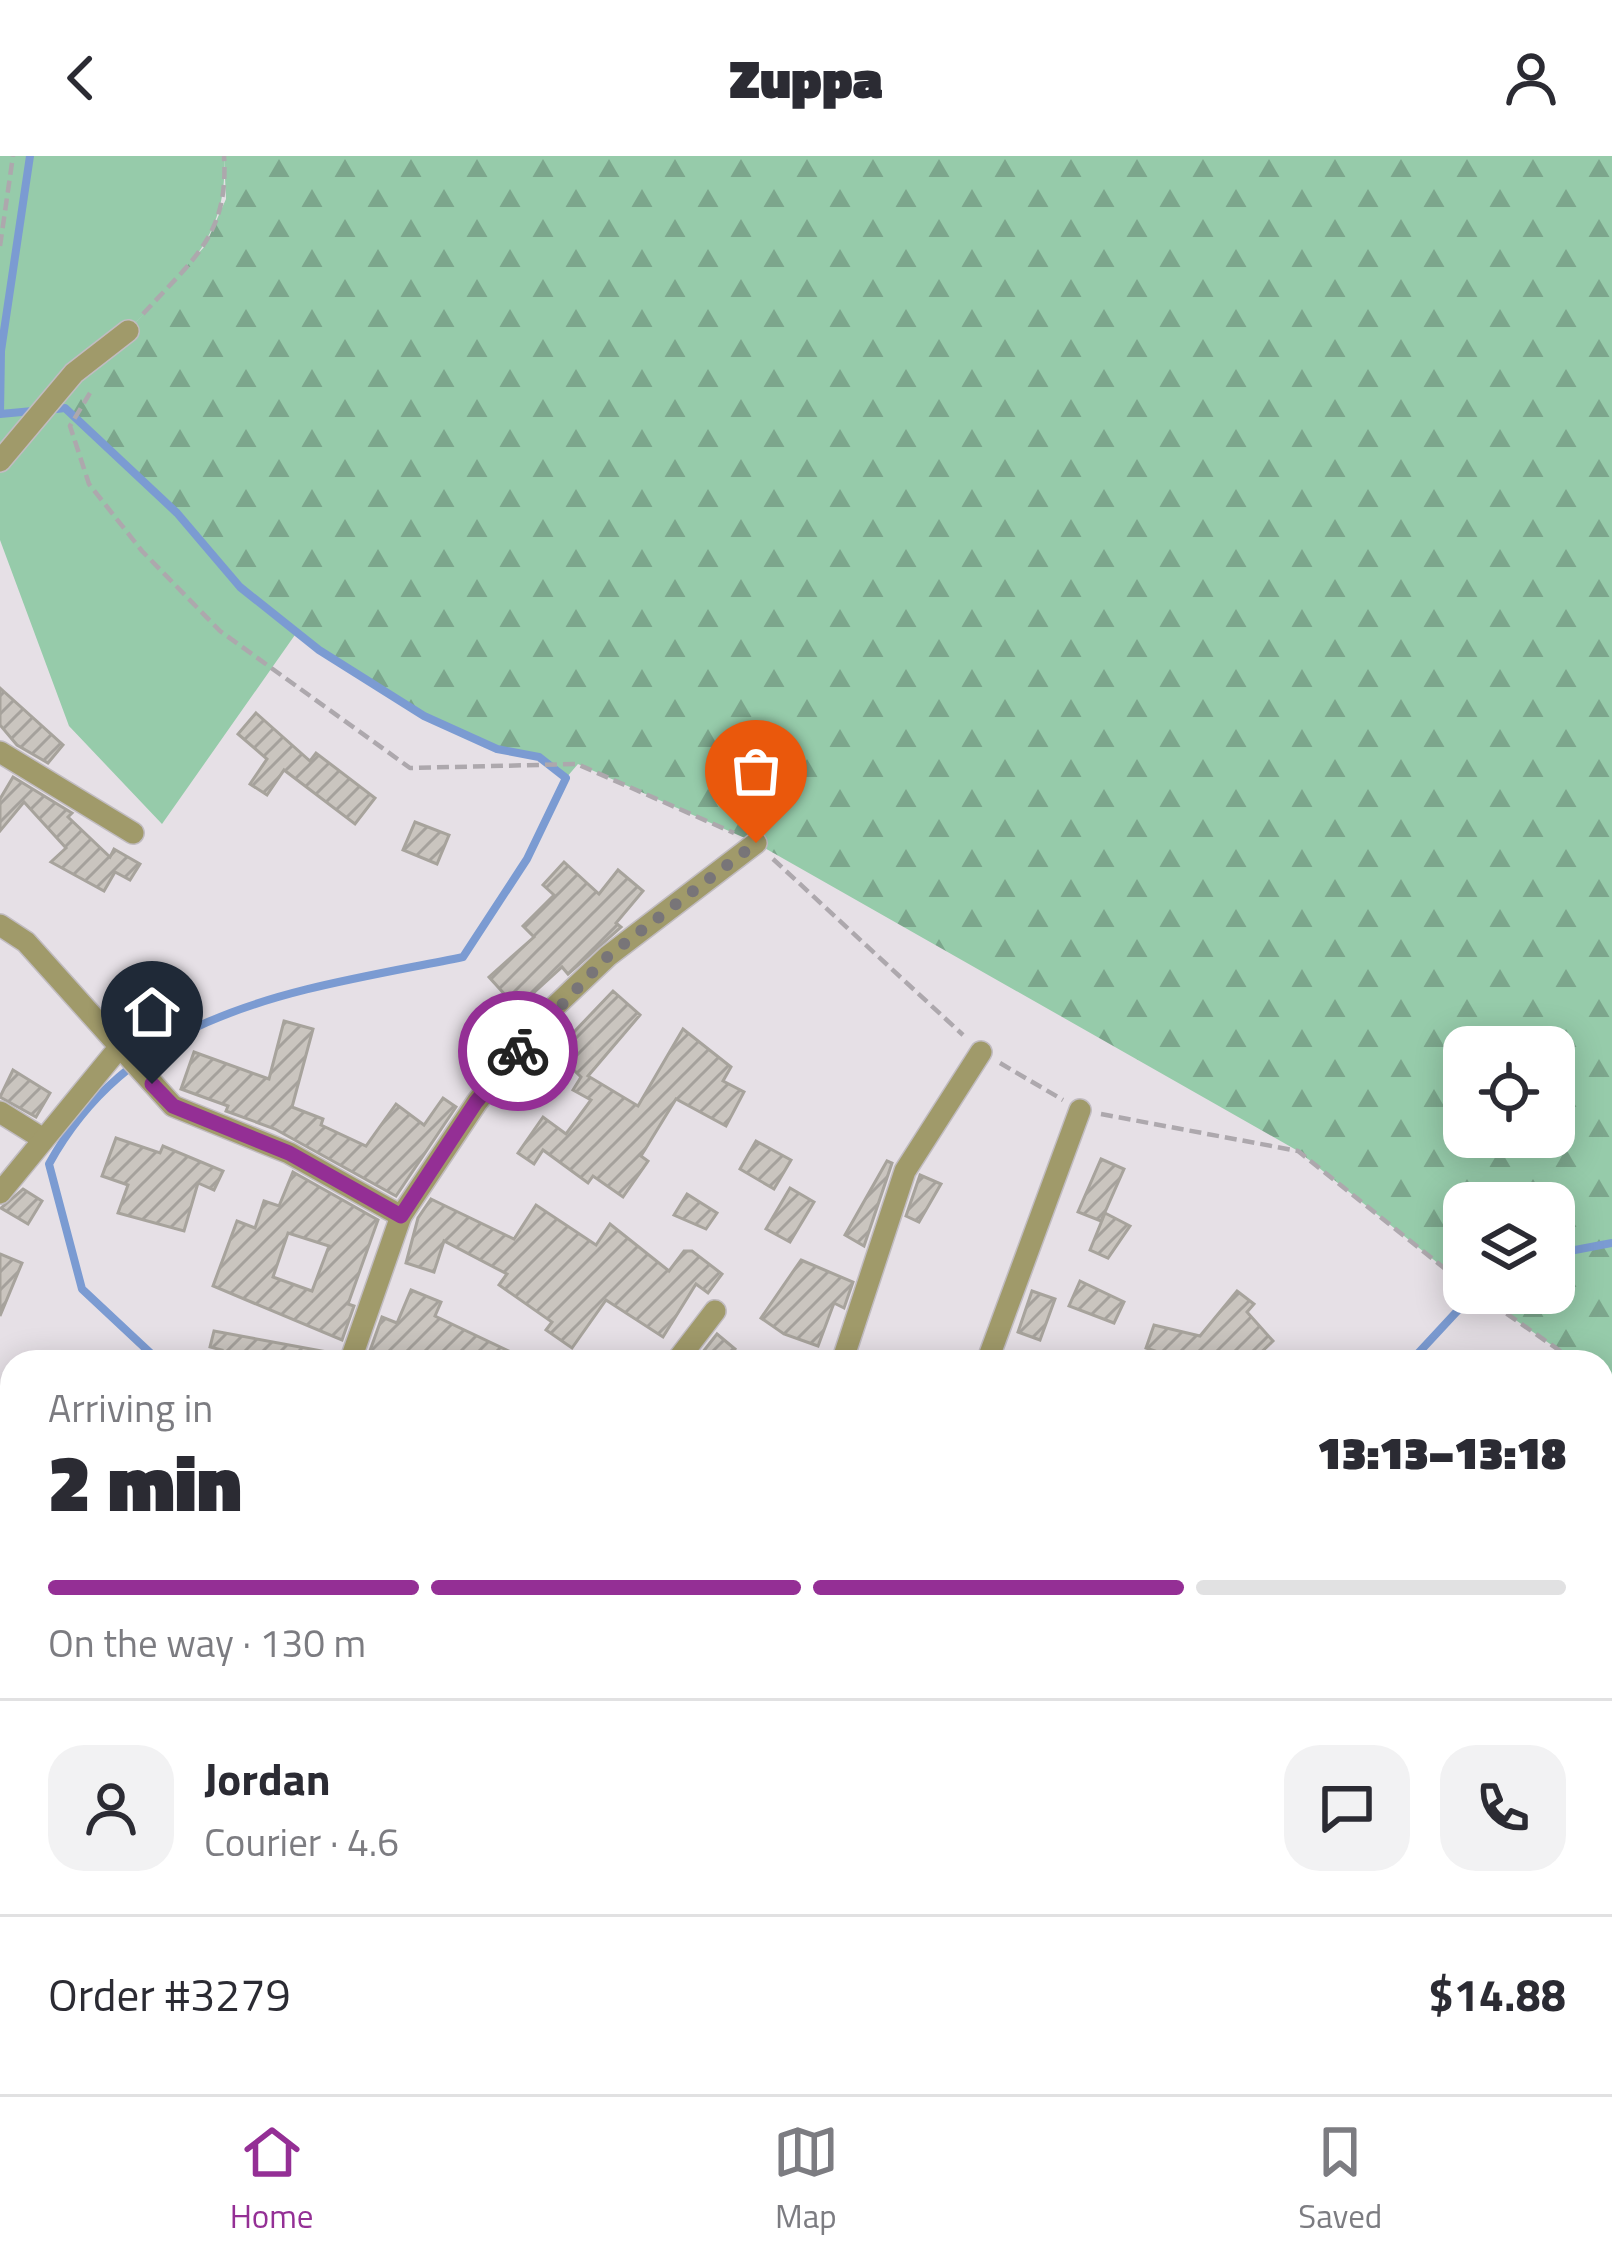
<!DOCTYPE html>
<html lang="en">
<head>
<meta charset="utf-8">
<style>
	:root { --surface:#fff; --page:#f2f2f3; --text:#2b2b33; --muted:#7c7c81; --line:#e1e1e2; --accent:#942f95 }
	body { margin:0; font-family:"Titillium Web",sans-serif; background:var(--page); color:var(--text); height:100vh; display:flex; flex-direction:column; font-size:45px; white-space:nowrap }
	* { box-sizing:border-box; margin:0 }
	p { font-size:39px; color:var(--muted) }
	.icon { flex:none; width:66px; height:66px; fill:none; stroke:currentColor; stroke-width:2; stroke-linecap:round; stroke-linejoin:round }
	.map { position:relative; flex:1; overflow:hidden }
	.panel { position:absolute; left:0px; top:1194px; width:1614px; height:744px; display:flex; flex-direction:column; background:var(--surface); border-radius:36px 36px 0 0; box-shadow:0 6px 30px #0003 }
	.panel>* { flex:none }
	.buttons { position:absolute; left:1443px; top:870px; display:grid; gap:24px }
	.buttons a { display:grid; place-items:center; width:132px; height:132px; border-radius:24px; background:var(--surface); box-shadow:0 6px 30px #0003; font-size:60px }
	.pin { position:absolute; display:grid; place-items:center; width:102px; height:102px; color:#fff; margin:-123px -51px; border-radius:50% 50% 50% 0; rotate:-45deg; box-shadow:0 0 12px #0007 }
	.pin .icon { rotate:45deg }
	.courier { position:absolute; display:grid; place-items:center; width:120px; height:120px; margin:-60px; border:9px solid #942f95; border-radius:50%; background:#fff; color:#222; box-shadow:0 3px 15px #0007 }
	.summary em { font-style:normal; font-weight:800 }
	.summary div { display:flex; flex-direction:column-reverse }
	.summary { display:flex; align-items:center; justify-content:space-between; height:204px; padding:0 48px }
	h1 { font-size:78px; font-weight:800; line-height:90px }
	.bar { display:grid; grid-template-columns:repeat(4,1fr); gap:18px 12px; align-content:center; height:144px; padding:0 48px }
	.bar i { height:15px; border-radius:9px; background:var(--line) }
	.bar .on { background:var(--accent) }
	.bar p { grid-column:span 4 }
	.line { display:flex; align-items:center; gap:30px; padding:0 48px; border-top:3px solid var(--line) }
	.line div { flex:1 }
	.round { display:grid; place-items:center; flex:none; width:126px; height:126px; border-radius:36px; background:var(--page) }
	header { display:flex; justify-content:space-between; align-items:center; height:156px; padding:0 48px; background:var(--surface); font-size:54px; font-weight:800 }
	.tab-bar { display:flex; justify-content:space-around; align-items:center; height:168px; border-top:3px solid var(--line); background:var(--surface); font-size:33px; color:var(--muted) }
	.tab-bar a { display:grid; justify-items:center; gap:6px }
	.tab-bar .on { color:var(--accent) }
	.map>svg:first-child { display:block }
	.grass { fill:#96cbaa }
	.forest { fill:url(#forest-firs); fill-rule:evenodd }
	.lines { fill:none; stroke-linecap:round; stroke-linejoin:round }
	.stream { stroke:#7b9bd2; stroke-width:8 }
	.building { fill:url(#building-hatch); stroke:#a7a39c; stroke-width:3; fill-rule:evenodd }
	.street-casing { stroke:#c1bcc1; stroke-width:24 }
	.highway-casing { stroke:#c1bcc1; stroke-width:39 }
	.path { stroke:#ada8ad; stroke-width:4.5; stroke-dasharray:12 6; stroke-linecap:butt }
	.street { stroke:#a09a6a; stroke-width:21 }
	.highway { stroke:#4c471f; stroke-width:36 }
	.done { stroke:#787578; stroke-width:12; stroke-dasharray:0 21.6 }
	.route { stroke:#942f95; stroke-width:15 }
</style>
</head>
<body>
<header><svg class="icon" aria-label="back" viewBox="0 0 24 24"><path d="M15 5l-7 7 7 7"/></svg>Zuppa<svg class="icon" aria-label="person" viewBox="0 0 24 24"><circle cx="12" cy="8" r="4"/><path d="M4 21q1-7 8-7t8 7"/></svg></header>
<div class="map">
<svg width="1612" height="1938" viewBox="0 0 1612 1938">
	<defs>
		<pattern id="forest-firs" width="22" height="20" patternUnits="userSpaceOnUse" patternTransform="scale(3)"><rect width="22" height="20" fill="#96cbaa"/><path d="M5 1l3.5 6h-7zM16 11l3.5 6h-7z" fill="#7ca68c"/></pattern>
		<pattern id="building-hatch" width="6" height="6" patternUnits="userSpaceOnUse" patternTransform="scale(3)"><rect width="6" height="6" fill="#cac5bf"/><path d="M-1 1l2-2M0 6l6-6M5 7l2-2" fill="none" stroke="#a5a19c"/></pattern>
	</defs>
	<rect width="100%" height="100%" fill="#e6e0e6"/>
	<path class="grass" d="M0 0H224C229 85 181 117 128 175L177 357 240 431 297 476 162 668 69 570 0 384Z"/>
	<path class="forest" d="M224 0H1612V1228L1602 1222V1206H1576L1477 1137H1554V1047H1464V1128L1298 995 756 687 578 608 566 622 539 601 497 593 424 560 319 494 240 431 177 357 65 252 74 217 128 175 205 90 226 43ZM1464 891H1554V981H1464Z"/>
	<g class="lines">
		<g class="stream">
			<path d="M30 0 1 195 0 258 33 255"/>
			<path d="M48 254 65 252 177 357 240 431 319 494 424 560 497 593 539 601 566 622 527 703 463 801C302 834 136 850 49 1008L82 1133 160 1206"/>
			<path d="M1554 1098 1612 1087"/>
			<path d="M1410 1206 1474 1137"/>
		</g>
	</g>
	<g class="building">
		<path d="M0 532 63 589 48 607 17 589 0 569Z"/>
		<path d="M256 557 310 605 316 597 375 642 355 668 284 614 267 639 250 628 267 603 238 578Z"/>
		<path d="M13 621 72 657 68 661 110 701 114 693 140 708 130 724 115 716 104 735 51 706 66 692 24 646 0 675V643Z"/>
		<path d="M415 666 449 679 437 708 403 694Z"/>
		<path d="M564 706 599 738 618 714 643 735 616 767 621 771 568 818 562 811 517 852 489 821 534 781 523 770 554 739 543 729Z"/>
		<path d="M613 835 640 859 588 920 638 950 683 873 731 911 723 925 744 936 726 970 676 943 641 1000 648 1005 623 1041 593 1020 588 1027 543 994 534 1008 518 997 543 961 566 978 591 944 573 934 581 921 555 896Z"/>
		<path d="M495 856 514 875 497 897 476 876Z"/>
		<path d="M284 865 313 873 292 951 323 963 321 969 366 990 396 948 424 969 443 942 456 951 396 1040 275 973 226 955 228 950 181 933 194 896 269 923Z"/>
		<path d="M13 914 50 937 36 961 0 941Z"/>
		<path d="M116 982 160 997 163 990 223 1015 214 1034 198 1027 184 1075 118 1057 128 1029 102 1020Z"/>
		<path d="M756 985 791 1004 774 1033 740 1013Z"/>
		<path d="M1101 1003 1124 1013 1101 1065 1078 1056Z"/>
		<path d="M887 1005 892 1007 864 1090 845 1079Z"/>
		<path d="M293 1016 378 1064 348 1148 354 1150 342 1184 213 1130 237 1065 255 1072 264 1045 279 1050ZM288 1077 329 1090 312 1135 273 1121Z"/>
		<path d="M920 1019 941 1028 919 1066 906 1060Z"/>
		<path d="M790 1032 814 1046 790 1086 766 1073Z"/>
		<path d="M23 1033 42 1045 28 1068 1 1052Z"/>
		<path d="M687 1038 717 1057 706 1073 674 1059Z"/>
		<path d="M431 1043 514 1083 536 1049 596 1089 610 1068 669 1115 684 1095H692L722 1118 708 1137 696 1128 663 1181 606 1144 572 1192 546 1174 552 1166 499 1129 507 1118 444 1085 434 1116 406 1107 418 1062Z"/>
		<path d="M1105 1057 1130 1070 1108 1102 1090 1094Z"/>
		<path d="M0 1098 22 1107 0 1160Z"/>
		<path d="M801 1104 853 1126 844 1152 834 1147 818 1190 784 1178 761 1162Z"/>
		<path d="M1080 1125 1124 1146 1114 1167 1069 1150Z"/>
		<path d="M411 1134 441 1146 435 1160 532 1206 367 1203 382 1161 397 1167Z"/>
		<path d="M1032 1135 1055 1143 1040 1184 1018 1176Z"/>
		<path d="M1237 1135 1254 1148 1247 1156 1273 1185 1251 1206H1187L1146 1192 1154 1169 1200 1180Z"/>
		<path d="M214 1175 327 1196 326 1206 247 1200 246 1206H219L222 1194 210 1191Z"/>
		<path d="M717 1178 735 1193 724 1206H695Z"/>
	</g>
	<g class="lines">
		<g class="street-casing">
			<g id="street">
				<path d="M0 305 74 217 128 175"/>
				<path d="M0 596 133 677"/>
				<path d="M0 769 26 786 173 950 289 997 401 1060"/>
				<path d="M0 956 40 981"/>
				<path d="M0 1037 118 893"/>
				<path d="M350 1206 401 1060 477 946 548 857 608 800 756 687"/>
				<path d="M676 1206 715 1155"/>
				<path d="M842 1206 905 1015 981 896"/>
				<path d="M987 1206 1080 954"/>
				<path d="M1602 1847 1612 1851"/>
				<path d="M1596 1938 1612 1905"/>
			</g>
		</g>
		<g class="highway-casing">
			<g id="highway">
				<path d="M0 1476 12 1482"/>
				<path d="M0 1538 12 1543"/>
				<path d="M823 1926 848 1938"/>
				<path d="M960 1926 986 1938"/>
			</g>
		</g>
		<g class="path">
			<path d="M0 90 13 0"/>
			<path d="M143 158C193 103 229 79 224 0"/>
			<path d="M90 237 70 270 89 328 142 395 220 475 410 612 577 608 734 677"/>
			<path d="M773 703 963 879"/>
			<path d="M1000 907 1063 944"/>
			<path d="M1101 958 1298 995 1464 1128"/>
			<path d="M1477 1137 1576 1206"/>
			<path d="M1602 1222 1612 1228"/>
			<path d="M0 1426 12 1431"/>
			<path d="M0 1617 12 1622"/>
			<path d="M660 1926 686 1938"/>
			<path d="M1077 1926 1102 1938"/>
		</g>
		<use href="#street" class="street"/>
		<use href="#highway" class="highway"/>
	</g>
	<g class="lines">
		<path class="done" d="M518 895 608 800 756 687"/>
		<path class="route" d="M152 928 173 950 289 997 401 1060 476 946 518 895"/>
	</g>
</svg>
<div class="buttons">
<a><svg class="icon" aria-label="locate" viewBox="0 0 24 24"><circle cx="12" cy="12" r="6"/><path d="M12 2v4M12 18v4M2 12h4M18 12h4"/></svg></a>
<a><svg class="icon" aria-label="layers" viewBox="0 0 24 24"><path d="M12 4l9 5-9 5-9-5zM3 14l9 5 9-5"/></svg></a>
</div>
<div class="pin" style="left:756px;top:687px;background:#ea580c"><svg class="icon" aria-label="bag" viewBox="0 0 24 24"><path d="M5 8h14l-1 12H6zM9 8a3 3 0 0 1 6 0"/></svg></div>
<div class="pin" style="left:152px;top:928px;background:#1f2937"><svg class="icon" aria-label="home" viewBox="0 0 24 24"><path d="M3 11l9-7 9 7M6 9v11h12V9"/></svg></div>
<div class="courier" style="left:518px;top:895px"><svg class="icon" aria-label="bike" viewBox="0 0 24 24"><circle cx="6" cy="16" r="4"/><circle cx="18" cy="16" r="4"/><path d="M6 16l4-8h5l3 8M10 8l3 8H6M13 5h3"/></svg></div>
<section class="panel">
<div class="summary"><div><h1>2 min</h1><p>Arriving in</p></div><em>13:13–13:18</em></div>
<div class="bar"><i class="on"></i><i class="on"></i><i class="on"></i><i></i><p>On the way · 130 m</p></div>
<div class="line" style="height:216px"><a class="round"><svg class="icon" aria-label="person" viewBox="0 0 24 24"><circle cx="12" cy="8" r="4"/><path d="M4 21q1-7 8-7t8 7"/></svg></a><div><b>Jordan</b><p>Courier · 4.6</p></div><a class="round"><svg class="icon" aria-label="chat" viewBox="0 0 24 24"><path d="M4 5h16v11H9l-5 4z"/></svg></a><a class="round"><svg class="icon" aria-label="phone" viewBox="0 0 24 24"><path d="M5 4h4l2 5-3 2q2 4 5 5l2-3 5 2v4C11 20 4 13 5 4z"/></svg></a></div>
<div class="line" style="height:156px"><div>Order #3279</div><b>$14.88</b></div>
</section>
</div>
<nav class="tab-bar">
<a class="on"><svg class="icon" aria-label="home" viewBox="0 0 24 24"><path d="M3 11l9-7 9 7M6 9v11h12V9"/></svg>Home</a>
<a><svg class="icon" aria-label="map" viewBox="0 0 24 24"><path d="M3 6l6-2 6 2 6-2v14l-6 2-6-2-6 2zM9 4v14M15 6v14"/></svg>Map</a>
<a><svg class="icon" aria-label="saved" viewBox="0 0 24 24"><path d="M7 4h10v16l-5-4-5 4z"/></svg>Saved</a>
</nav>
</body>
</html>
